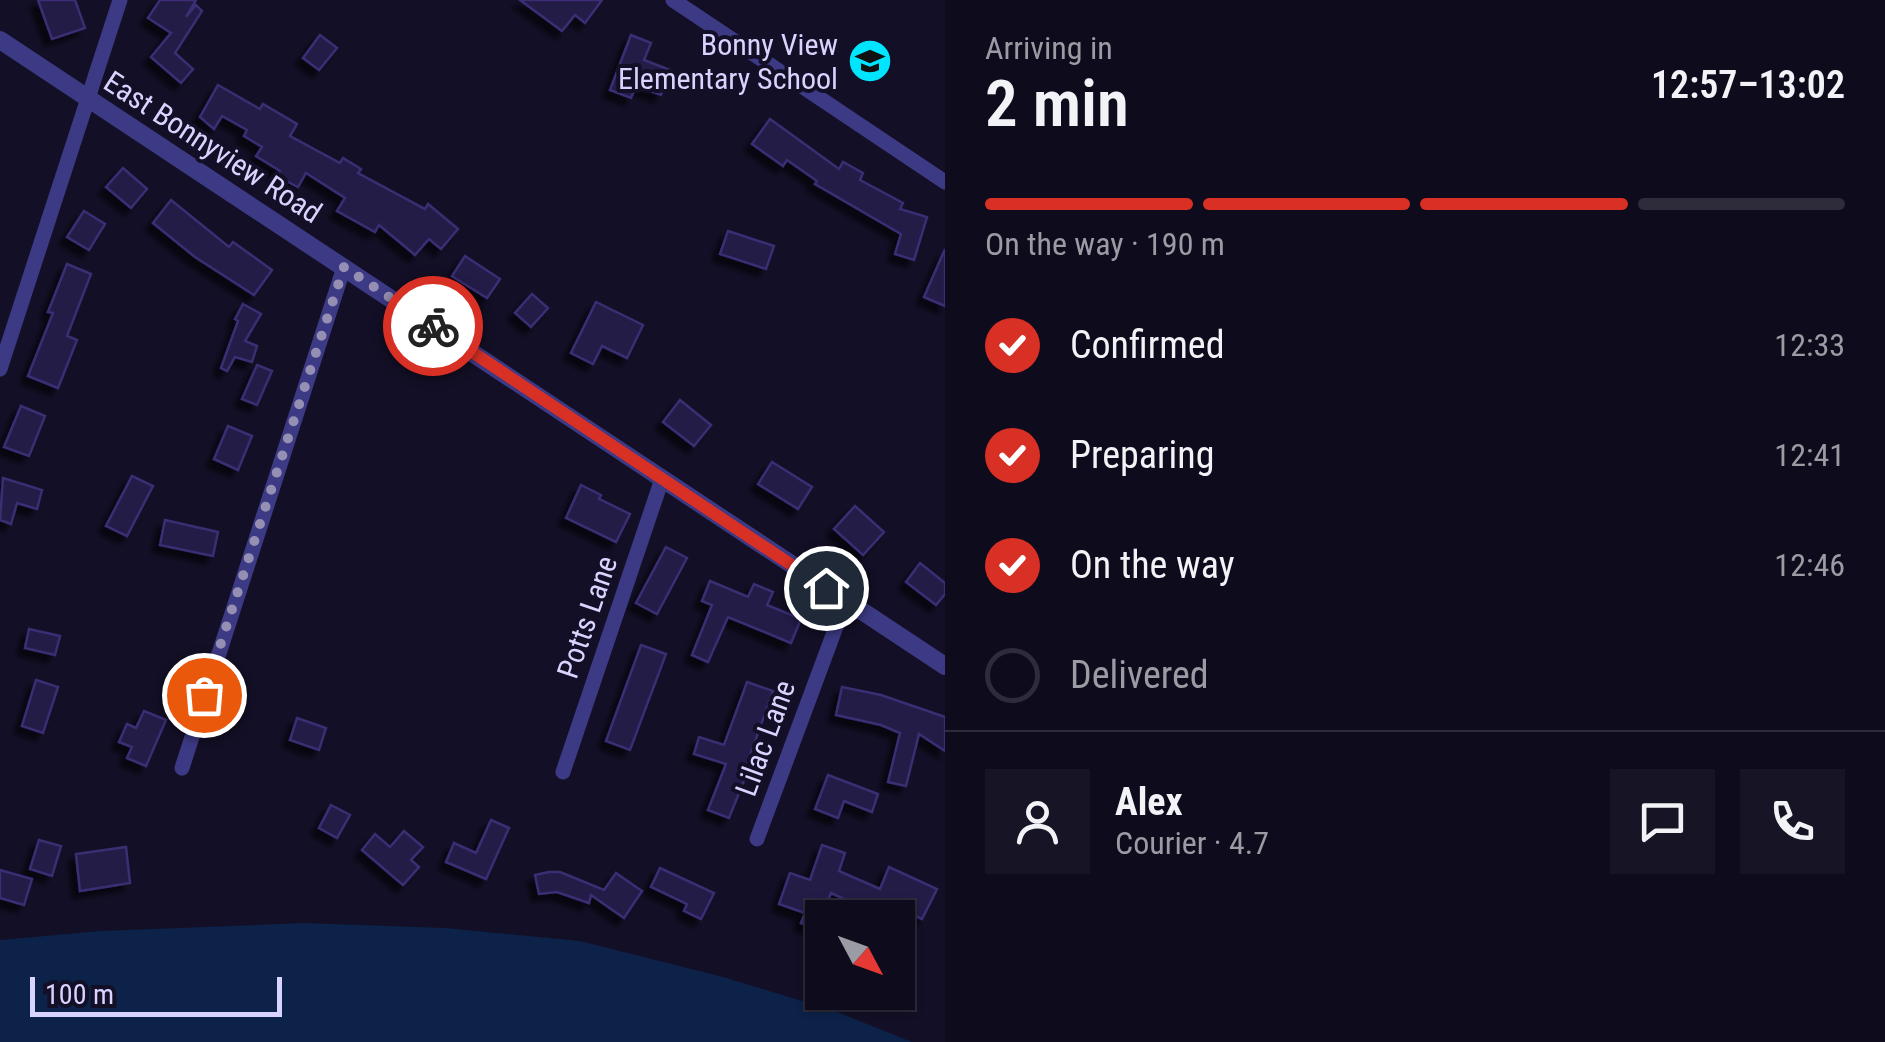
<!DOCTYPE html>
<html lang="en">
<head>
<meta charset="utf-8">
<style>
	:root { --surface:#0e0b1c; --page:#171425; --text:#f1f3f6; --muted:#9b9ba3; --line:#2e2b3b; --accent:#d93025 }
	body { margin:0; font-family:"Roboto Condensed",sans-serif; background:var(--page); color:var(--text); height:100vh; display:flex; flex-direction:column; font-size:38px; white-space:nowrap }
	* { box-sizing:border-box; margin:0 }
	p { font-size:32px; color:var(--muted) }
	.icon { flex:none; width:55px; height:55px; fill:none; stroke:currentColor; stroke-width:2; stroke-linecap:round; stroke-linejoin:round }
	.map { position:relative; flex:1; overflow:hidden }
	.details { display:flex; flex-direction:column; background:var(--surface); width:940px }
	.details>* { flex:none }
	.needle { width:65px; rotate:131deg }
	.fabs { position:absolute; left:805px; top:900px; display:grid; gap:20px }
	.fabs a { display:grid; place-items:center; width:110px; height:110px; border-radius:0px; background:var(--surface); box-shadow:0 2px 8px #0004,0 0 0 2px var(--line); font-size:50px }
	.scale { position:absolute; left:30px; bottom:25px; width:252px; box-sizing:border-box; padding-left:10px; border:5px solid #d9d4ff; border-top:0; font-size:28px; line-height:35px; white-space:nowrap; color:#d9d4ff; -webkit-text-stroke:8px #130f26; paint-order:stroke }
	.pin { position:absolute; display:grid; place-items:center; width:85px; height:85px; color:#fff; margin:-42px; border:5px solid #fff; border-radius:50%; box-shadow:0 2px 10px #0007 }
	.courier { position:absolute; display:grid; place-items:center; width:100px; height:100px; margin:-50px; border:8px solid #d93025; border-radius:50%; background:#fff; color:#222; box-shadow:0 2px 12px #0007 }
	.summary em { font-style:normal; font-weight:600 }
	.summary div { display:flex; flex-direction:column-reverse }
	.summary { display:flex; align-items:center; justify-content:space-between; height:170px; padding:0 40px }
	h1 { font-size:65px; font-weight:600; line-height:75px }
	.bar { display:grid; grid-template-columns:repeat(4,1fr); gap:15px 10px; align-content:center; height:120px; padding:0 40px }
	.bar i { height:12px; border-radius:8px; background:var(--line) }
	.bar .current { background:var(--accent) }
	.bar p { grid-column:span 4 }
	.line { display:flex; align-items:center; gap:25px; padding:0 40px; border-top:2px solid var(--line) }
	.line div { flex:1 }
	.round { display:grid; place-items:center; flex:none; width:105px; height:105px; border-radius:0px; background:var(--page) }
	ol { padding:0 40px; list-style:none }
	li { display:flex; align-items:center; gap:30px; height:110px }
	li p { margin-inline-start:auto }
	li .icon { padding:10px; border-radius:50%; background:var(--accent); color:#fff; stroke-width:4 }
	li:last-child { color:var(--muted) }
	li i { width:55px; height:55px; border:5px solid var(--line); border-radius:50% }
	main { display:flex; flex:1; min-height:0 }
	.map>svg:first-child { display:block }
	.water { fill:#0c2248 }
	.building { fill:#241b47; stroke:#3b2d73; stroke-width:2.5; filter:url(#shadow) }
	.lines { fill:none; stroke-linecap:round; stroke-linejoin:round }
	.minor { stroke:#3d3a85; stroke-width:15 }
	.tertiary { stroke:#3d3a85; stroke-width:18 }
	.done { stroke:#948fb3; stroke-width:10; stroke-dasharray:0 18 }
	.route { stroke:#d93025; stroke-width:12 }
	.labels { text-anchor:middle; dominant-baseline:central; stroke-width:8; stroke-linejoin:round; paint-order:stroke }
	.poi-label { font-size:30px; fill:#d9d4ff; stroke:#130f26; text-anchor:end }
	.street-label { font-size:30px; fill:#d9d4ff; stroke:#130f26 }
</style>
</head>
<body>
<main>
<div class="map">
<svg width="945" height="1042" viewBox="0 0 945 1042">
	<defs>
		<filter id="shadow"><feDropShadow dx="-7" dy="7" stdDeviation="2.5" flood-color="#0009"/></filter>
	</defs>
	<rect width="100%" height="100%" fill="#130f26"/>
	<path class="water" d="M305 923 445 928 580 941 723 977 832 1010 912 1042H0V940L101 931Z"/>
	<g class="building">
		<path d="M38 0H75L85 28 52 39Z"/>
		<path d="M160 0H196L186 17 196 5 202 11 175 53 193 69 181 83 151 57 171 33 148 18Z"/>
		<path d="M520 0H602L585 23 575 15 562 31Z"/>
		<path d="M320 35 337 48 319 70 303 58Z"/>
		<path d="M631 35 651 43 644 60 670 70 661 95 636 86 631 98 610 90Z"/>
		<path d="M218 85 260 109 263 104 297 124 290 136 340 163 343 158 361 169 358 173 425 209 428 204 458 229 441 249 429 239 415 255 379 225 375 232 337 211 345 198 306 173 298 187 277 176 280 171 256 156 262 147 244 136 247 130 222 116 214 129 200 117Z"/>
		<path d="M770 119 839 169 843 162 863 173 860 180 903 203 900 209 927 217 914 260 895 254 901 234 815 184 817 181 787 160 783 166 752 144Z"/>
		<path d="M123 168 147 189 131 208 106 187Z"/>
		<path d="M171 200 229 247 233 242 272 270 254 295 195 257 153 223Z"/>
		<path d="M84 211 105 224 89 250 67 237Z"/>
		<path d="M728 231 774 246 766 269 720 254Z"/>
		<path d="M945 249V306L924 297Z"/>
		<path d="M465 256 500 279 487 298 452 276Z"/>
		<path d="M67 264 91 274 67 336 77 340 58 388 28 376 53 313 48 312Z"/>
		<path d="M532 294 548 308 531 327 515 313Z"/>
		<path d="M596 302 643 325 627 358 602 346 593 364 571 353Z"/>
		<path d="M243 304 261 314 245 341 257 346 252 362 235 357 227 371 221 368 238 321 235 319Z"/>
		<path d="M257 365 272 371 257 405 242 399Z"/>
		<path d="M680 400 711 425 694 446 663 422Z"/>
		<path d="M21 406 45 416 29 456 4 447Z"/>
		<path d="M228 426 252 436 238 470 214 459Z"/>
		<path d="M772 462 812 487 798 509 758 484Z"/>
		<path d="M132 476 153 486 127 536 106 526Z"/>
		<path d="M3 478 42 490 37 509 17 503 11 524 0 520Z"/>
		<path d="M581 485 601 495 599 499 630 514 616 542 566 518Z"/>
		<path d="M855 506 884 532 863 555 834 529Z"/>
		<path d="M165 520 218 532 213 556 160 545Z"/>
		<path d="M666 547 687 558 657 614 636 603Z"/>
		<path d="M920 563 945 583V594L936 605 906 582Z"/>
		<path d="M710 581 748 597 754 584 773 592 767 605 801 619 791 643 728 617 708 662 692 655 712 605 702 601Z"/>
		<path d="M29 629 60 636 55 655 25 648Z"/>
		<path d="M641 645 666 654 630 750 606 741Z"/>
		<path d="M36 680 58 687 43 733 22 726Z"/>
		<path d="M747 682 773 691 747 764 750 766 729 818 708 810 726 764 694 754 699 737 724 745Z"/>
		<path d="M842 687 881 695 945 717V751L919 734 906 786 888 782 900 733 881 725 836 715Z"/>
		<path d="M144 711 166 720 146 766 127 758 132 747 119 742 127 724 136 728Z"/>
		<path d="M297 718 326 728 319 750 290 740Z"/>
		<path d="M828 775 878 794 872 812 844 801 838 818 815 809Z"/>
		<path d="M331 805 350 815 337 838 319 828Z"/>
		<path d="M491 820 509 828 486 879 446 862 454 843 476 853Z"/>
		<path d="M404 831 423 847 411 860 419 867 403 885 362 850 375 834 390 847Z"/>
		<path d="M39 840 61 846 52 876 30 869Z"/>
		<path d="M822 845 845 853 839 871 880 889 889 867 937 889 922 919 902 910 898 918H873L875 913 831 893 818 929 801 923 805 913 779 904 790 873 810 880Z"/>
		<path d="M126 847 130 883 80 891 76 854Z"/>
		<path d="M660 868 714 893 701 919 684 911 687 904 651 887Z"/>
		<path d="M0 870 32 879 24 905 0 898Z"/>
		<path d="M549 872H560L604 890 616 873 642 891 624 918 591 895 589 903 557 892 539 894 535 875Z"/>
	</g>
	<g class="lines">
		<g class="minor">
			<path d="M673 0 945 182"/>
			<path d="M0 369 120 0"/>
			<path d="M182 768 344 267"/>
			<path d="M563 772 662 479"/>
			<path d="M757 839 846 600"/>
		</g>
		<path class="tertiary" d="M0 40 945 666"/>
	</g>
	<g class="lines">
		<path class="done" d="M204 695 344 267 433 326"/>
		<path class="route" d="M433 326 826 588"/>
	</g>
	<defs>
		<g id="school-disc" transform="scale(2.25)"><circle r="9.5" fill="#00e5ff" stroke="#130f26"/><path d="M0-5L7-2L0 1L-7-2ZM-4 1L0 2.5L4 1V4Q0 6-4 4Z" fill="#111"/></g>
	</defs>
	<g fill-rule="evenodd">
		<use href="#school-disc" x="870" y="61"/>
	</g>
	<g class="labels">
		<g class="poi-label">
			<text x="838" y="44">Bonny View<tspan x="838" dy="34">Elementary School</tspan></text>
		</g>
		<g class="street-label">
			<text transform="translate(213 147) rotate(33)">East Bonnyview Road</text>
			<text transform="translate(587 617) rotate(-71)">Potts Lane</text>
			<text transform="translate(765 738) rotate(-70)">Lilac Lane</text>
		</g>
	</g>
</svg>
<div class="fabs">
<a><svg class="needle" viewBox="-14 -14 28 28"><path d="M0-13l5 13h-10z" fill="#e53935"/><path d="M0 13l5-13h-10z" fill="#9b9ba3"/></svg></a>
</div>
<div class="scale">100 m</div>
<div class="pin" style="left:204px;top:695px;background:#ea580c"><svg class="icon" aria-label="bag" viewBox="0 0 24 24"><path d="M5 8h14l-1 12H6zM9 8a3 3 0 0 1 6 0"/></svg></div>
<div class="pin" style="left:826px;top:588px;background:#1f2937"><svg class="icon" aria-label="home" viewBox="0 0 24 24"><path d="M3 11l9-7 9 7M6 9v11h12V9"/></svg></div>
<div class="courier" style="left:433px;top:326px"><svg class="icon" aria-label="bike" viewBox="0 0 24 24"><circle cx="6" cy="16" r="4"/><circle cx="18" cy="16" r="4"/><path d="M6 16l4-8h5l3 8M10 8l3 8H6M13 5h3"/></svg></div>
</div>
<section class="details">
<div class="summary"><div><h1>2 min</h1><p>Arriving in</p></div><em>12:57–13:02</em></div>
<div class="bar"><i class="current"></i><i class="current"></i><i class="current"></i><i></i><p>On the way · 190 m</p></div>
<ol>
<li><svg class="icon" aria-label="check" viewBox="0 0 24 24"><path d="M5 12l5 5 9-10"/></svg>Confirmed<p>12:33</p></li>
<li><svg class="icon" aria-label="check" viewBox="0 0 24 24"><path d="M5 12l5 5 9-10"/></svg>Preparing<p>12:41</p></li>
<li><svg class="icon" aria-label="check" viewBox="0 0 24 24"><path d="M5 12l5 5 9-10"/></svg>On the way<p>12:46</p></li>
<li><i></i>Delivered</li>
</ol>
<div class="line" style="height:180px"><a class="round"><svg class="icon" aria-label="person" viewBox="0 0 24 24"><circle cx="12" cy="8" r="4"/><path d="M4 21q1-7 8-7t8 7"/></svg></a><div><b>Alex</b><p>Courier · 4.7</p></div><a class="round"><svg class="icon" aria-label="chat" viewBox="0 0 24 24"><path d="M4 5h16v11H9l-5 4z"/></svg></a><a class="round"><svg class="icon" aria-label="phone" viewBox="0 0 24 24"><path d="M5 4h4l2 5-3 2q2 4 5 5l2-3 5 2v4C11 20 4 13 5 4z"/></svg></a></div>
</section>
</main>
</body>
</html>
